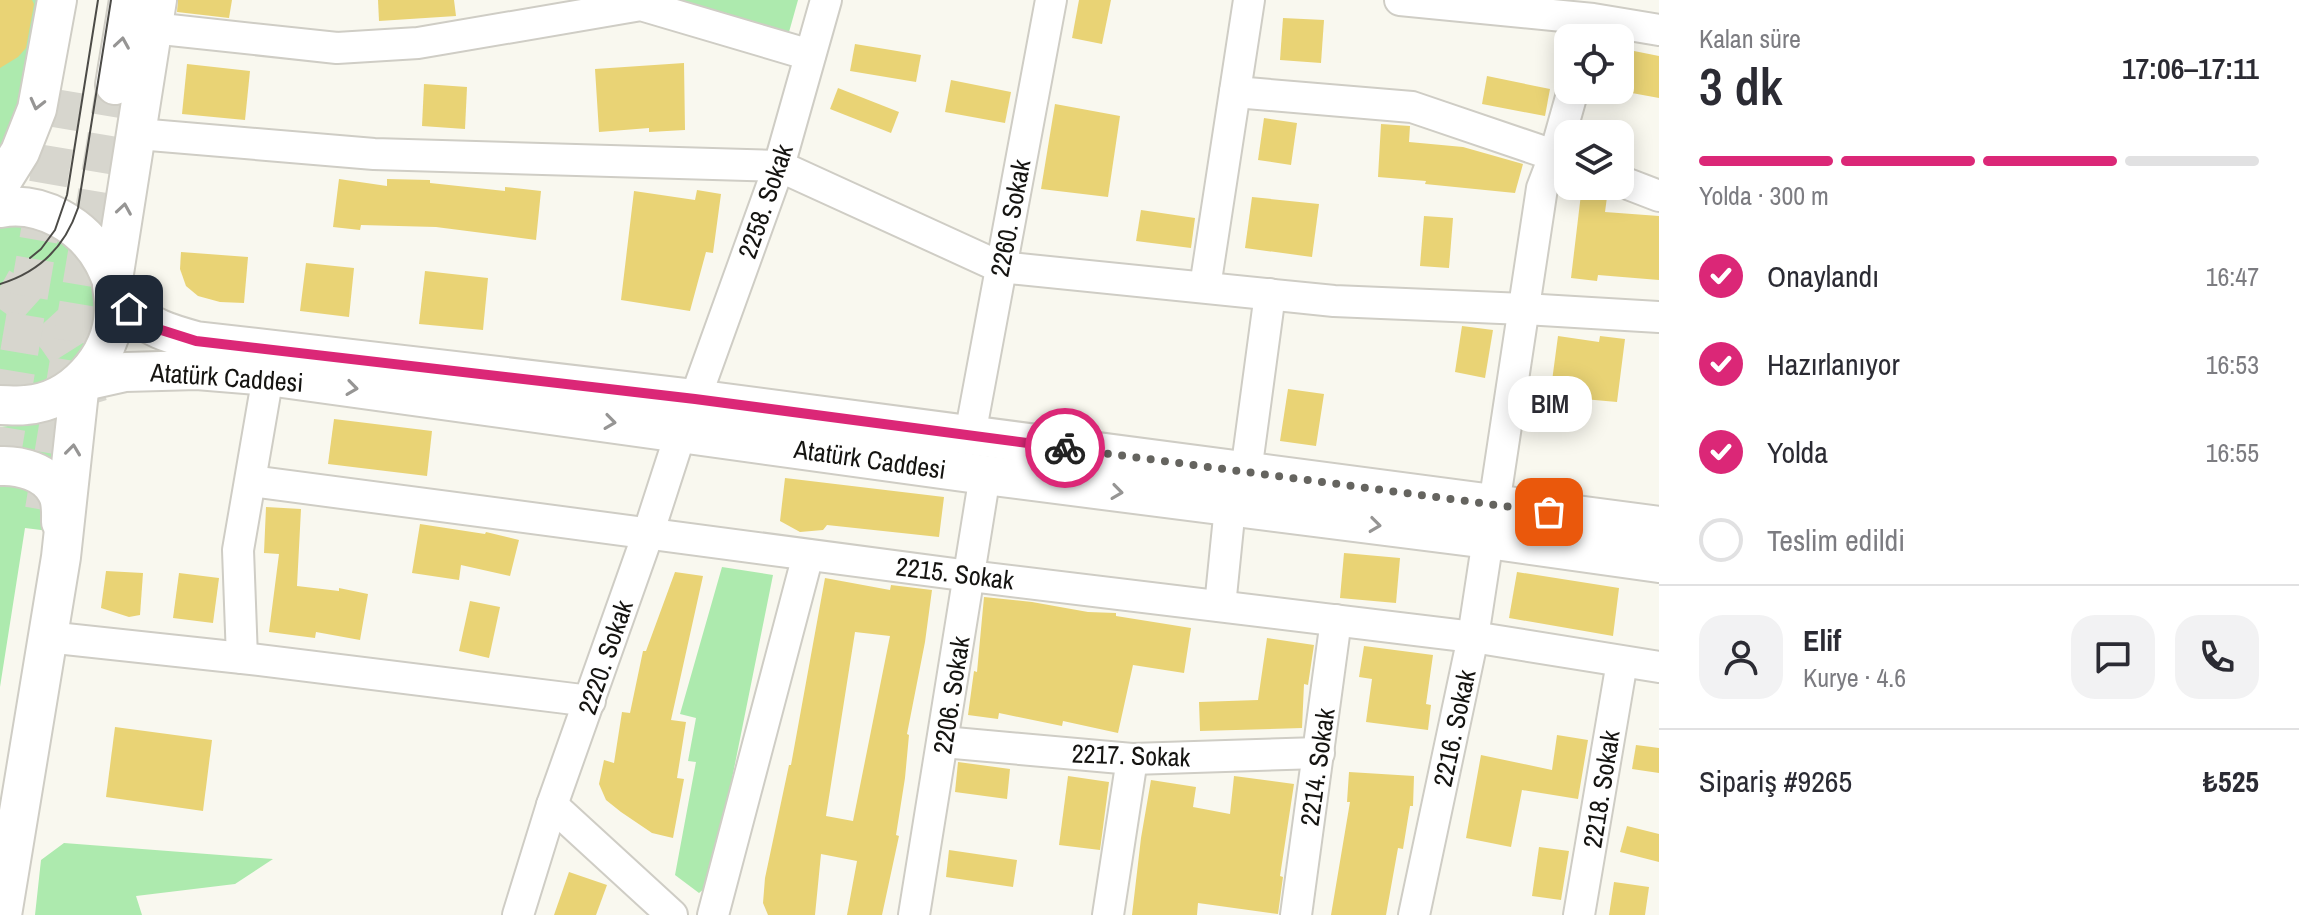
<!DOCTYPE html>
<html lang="tr">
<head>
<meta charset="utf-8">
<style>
	:root { --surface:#fff; --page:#f2f2f3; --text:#2b2b33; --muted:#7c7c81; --line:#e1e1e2; --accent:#db2777 }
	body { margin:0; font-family:"Archivo Narrow",sans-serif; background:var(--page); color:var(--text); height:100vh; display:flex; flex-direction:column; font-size:30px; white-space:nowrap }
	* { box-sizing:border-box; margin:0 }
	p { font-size:26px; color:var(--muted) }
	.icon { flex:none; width:44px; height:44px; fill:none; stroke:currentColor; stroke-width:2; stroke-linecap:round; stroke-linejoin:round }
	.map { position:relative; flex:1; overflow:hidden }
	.side { display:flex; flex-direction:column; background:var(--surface); width:640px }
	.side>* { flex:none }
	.controls { position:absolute; left:1554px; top:24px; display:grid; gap:16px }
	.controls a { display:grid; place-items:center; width:80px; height:80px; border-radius:16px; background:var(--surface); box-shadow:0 4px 20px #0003; font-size:40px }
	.pin { position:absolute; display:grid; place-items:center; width:68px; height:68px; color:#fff; margin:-34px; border-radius:16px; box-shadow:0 4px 12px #0006 }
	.courier { position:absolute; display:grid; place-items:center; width:80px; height:80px; margin:-40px; border:6px solid #db2777; border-radius:50%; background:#fff; color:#222; box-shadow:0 2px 10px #0007 }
	.bubble { position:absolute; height:56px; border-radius:24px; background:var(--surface); box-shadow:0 4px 20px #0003; font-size:26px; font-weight:600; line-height:56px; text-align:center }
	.summary em { font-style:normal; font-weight:600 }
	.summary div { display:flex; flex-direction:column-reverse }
	.summary { display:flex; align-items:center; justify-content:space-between; height:136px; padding:0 40px }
	h1 { font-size:52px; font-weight:600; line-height:60px }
	.bar { display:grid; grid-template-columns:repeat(4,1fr); gap:12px 8px; align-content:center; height:96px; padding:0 40px }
	.bar i { height:10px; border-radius:6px; background:var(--line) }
	.bar .active { background:var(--accent) }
	.bar p { grid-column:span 4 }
	.line { display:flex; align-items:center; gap:20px; padding:0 40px; border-top:2px solid var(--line) }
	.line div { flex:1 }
	.round { display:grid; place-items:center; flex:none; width:84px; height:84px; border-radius:24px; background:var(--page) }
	ol { padding:0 40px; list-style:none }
	li { display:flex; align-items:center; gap:24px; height:88px }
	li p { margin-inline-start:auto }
	li .icon { padding:8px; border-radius:50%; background:var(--accent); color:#fff; stroke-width:4 }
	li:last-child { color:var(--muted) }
	li i { width:44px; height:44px; border:4px solid var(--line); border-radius:50% }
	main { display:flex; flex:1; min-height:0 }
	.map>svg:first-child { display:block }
	.green { fill:#adeaae }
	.building { fill:#e9d375; fill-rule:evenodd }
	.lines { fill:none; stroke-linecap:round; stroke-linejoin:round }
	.major-tunnel { stroke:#d7d6ce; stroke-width:38; stroke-dasharray:38 19; stroke-linecap:butt }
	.minor-casing { stroke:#cfcdc5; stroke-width:34 }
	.major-casing { stroke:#cfcdc5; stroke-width:42 }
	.minor { stroke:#fff; stroke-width:30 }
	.major { stroke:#fff; stroke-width:38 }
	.tram { stroke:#4c4b47; stroke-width:2 }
	.oneway { stroke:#969594 }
	.done { stroke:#65645f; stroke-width:8; stroke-dasharray:0 14.4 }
	.route { stroke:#db2777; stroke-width:10 }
	.labels { text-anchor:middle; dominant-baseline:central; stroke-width:6; stroke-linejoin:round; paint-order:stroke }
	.street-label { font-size:26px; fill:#151411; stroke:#fff }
</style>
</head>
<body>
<main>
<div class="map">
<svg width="1659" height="915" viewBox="0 0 1659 915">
	<rect width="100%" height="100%" fill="#f9f8ef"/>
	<g class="green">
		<path d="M0 0H40C31 52 26 102 0 148Z"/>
		<path d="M680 0H798L789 32Z"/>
		<path d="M6 226C25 227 44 228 60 239 134 288 87 402 0 386V228Z"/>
		<path d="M70 418 60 476 0 454V427Z"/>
		<path d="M0 476 41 489 49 531 25 528 0 687Z"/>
		<path d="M722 567 773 575 711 883 699 893 675 875 696 762 688 761 696 718 680 714Z"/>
		<path d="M64 843 273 859 235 884 136 896 142 915H35L41 860Z"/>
	</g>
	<g class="building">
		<path d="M0 0H32L34 4 26 48 18 57 0 68Z"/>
		<path d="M178 0H232L229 18 177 12Z"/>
		<path d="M378 0H454L456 16 379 21Z"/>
		<path d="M1079 0H1111L1102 44 1072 38Z"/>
		<path d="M1283 18 1324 20 1321 63 1280 60Z"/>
		<path d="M855 44 921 55 916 82 850 71Z"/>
		<path d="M1629 50 1659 56V98L1621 91Z"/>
		<path d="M684 63 685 130 649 132V128L599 132 595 69Z"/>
		<path d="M187 64 250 71 245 120 182 114Z"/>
		<path d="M1487 76 1550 89 1545 116 1482 104Z"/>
		<path d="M951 80 1011 92 1005 123 945 112Z"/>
		<path d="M424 84 467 87 465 129 422 126Z"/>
		<path d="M838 88 899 112 891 133 830 109Z"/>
		<path d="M1055 104 1120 116 1108 197 1041 189Z"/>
		<path d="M1264 118 1297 123 1291 165 1258 160Z"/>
		<path d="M1381 124 1410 126 1409 142 1463 147 1523 164 1515 193 1425 184 1426 181 1378 177Z"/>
		<path d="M339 179 387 186V179L430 180V183L505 191V187L541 191 536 240 436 227 361 225 360 230 333 227Z"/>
		<path d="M697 190 721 194 713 253 706 252 690 311 621 300 634 191 695 200Z"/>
		<path d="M1581 194 1607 197 1605 212 1659 216V280L1598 275 1597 281 1571 278Z"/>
		<path d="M1252 197 1319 204 1312 257 1245 248Z"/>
		<path d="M1141 210 1195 218 1191 248 1136 241Z"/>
		<path d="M1424 216 1453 218 1449 268 1420 266Z"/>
		<path d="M181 252 248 257 244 303 220 302 198 296 186 286 180 269Z"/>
		<path d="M306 263 354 268 349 317 300 311Z"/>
		<path d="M425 271 488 278 483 330 419 324Z"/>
		<path d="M1462 326 1493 330 1485 378 1455 372Z"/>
		<path d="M1558 336 1599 342 1600 336 1625 339 1617 402 1550 396Z"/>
		<path d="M1288 389 1324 394 1316 446 1280 441Z"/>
		<path d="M334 419 432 431 427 476 328 464Z"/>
		<path d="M785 478 944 497 939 537 827 525 823 530 800 532 780 521Z"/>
		<path d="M266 507 301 509 297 586 339 591V588L368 594 360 640 316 632 315 638 269 632 279 554 264 553Z"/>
		<path d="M420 524 485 534 486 532 519 540 510 576 461 565 459 580 412 573Z"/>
		<path d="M1344 553 1400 558 1396 603 1340 598Z"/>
		<path d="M106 571 143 573 140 615 129 617 101 608Z"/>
		<path d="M675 572 703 576 671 720 686 722 677 778 684 779 673 838 652 833 621 812 606 800 599 784 604 760 614 763 622 712 630 713 643 651H646Z"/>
		<path d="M1517 572 1619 588 1613 636 1509 618Z"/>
		<path d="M179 573 219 578 213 623 173 618Z"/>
		<path d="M825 578 890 590 891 585 932 590 925 642 907 734 909 735 905 778 896 835 899 836 882 915H847L857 861 821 854 815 915H768L763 903 765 878 789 765H791ZM855 632 890 636 853 821 826 816Z"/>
		<path d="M984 597 1032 602 1088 612 1116 613V616L1191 628 1184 673 1133 665 1118 733 1063 721 1062 726 999 713 998 719 968 715 974 671 977 672Z"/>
		<path d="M470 601 500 607 489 658 459 651Z"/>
		<path d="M1267 638 1314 645 1308 685 1304 684 1302 728 1200 731 1199 702 1258 700Z"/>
		<path d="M1364 646 1433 655 1426 704 1431 705 1428 730 1366 722 1372 679 1359 677Z"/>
		<path d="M115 727 212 740 203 811 106 797Z"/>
		<path d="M1557 735 1588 740 1578 799 1522 790 1511 847 1466 838 1481 755 1552 770Z"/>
		<path d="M1636 745 1659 748V773L1632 769Z"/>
		<path d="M958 762 1010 769 1007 799 955 792Z"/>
		<path d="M1349 772 1414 776 1413 806H1410L1403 849 1398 848 1386 915H1331L1350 802H1347Z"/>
		<path d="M1068 776 1109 782 1100 850 1059 845Z"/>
		<path d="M1234 776 1294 784 1280 876 1283 877 1278 914 1198 903 1197 915H1132L1141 838 1151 780 1196 787 1193 807 1230 814Z"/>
		<path d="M1627 826 1659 834V862L1620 852Z"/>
		<path d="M1539 847 1569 851 1561 900 1532 896Z"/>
		<path d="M949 850 1017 860 1013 887 946 877Z"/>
		<path d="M569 872 607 885 596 915H554Z"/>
		<path d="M1614 882 1649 887 1645 915H1609Z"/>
	</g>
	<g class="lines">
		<g class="major-tunnel">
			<path d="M0 287C34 306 62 339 79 374 84 385 86 399 90 410"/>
			<path d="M0 465 66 78"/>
			<path d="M44 510 115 85"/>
		</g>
		<g class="minor-casing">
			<g id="minor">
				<path d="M1400 0 1593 19 1659 30"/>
				<path d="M152 28 337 48 418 43 641 5 810 55"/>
				<path d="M1235 92 1412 107 1568 160"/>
				<path d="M138 134 374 154 779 166 1000 267 1334 301 1524 309 1659 317"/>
				<path d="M1620 181 1659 196"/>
				<path d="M1205 287 1249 0"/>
				<path d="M970 435 1051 0"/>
				<path d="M1246 472 1270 294"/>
				<path d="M251 481 970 576 1473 637 1659 667"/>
				<path d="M1494 505 1542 188 1555 154 1573 90"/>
				<path d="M1220 606 1230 507"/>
				<path d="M47 637 242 658 590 701"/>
				<path d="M242 658 238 550 268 376"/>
				<path d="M943 742 1132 759 1319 753"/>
				<path d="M552 805 672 915"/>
				<path d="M518 915 552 805 648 534 681 432 695 399 779 166 826 0"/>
				<path d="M713 915 808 555"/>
				<path d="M914 915 985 475"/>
				<path d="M1108 915 1132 759"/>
				<path d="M1296 915 1336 620"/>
				<path d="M1414 915 1473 637 1488 539"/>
				<path d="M1579 915 1622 662"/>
			</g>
		</g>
		<g class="major-casing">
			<g id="major">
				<path d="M115 85 129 0"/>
				<path d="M0 184 20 152 37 109 57 0"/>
				<path d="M0 208C41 200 84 226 103 261 113 279 114 294 130 309 149 328 171 334 196 341L695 399 1659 526"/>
				<path d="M80 382 125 372 197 370 268 376 985 475 1488 539 1659 563"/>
				<path d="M0 405C8 405 17 406 26 405 72 402 112 358 114 311 115 303 113 294 112 286L157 0"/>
				<path d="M0 466C20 465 46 472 56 491 62 500 61 512 61 522"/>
				<path d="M2 915 61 557 80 382"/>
			</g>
		</g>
		<use href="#minor" class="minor"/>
		<use href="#major" class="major"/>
		<g class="tram">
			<path d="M30 258 41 249 55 230 67 195 98 0"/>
			<path d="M0 284C40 272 65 247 78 208L111 0"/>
		</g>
	</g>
	<defs><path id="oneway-chevron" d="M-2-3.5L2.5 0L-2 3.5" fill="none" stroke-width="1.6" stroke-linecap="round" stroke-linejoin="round" transform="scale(2)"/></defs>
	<g class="oneway">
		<use href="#oneway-chevron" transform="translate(122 43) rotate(-81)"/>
		<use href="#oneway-chevron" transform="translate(37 104) rotate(104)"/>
		<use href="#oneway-chevron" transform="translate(124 209) rotate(-81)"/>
		<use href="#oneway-chevron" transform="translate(352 388) rotate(8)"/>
		<use href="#oneway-chevron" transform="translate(610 422) rotate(8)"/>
		<use href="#oneway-chevron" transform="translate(73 450) rotate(-83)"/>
		<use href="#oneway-chevron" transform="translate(1117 492) rotate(8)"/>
		<use href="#oneway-chevron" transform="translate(1375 525) rotate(7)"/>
	</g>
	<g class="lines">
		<path class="done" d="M1065 448 1549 512"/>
		<path class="route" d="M129 309 155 328 196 341 695 399 1065 448"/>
	</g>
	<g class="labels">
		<g class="street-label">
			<text transform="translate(765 201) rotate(-71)">2258. Sokak</text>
			<text transform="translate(1010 218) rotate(-79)">2260. Sokak</text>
			<text transform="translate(227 377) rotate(4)">Atatürk Caddesi</text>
			<text transform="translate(870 459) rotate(8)">Atatürk Caddesi</text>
			<text transform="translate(955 573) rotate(7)">2215. Sokak</text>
			<text transform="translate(605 657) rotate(-71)">2220. Sokak</text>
			<text transform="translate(951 695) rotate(-81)">2206. Sokak</text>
			<text transform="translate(1454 728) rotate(-78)">2216. Sokak</text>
			<text transform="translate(1131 755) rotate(2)">2217. Sokak</text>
			<text transform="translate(1317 767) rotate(-82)">2214. Sokak</text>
			<text transform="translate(1601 789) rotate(-81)">2218. Sokak</text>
		</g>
	</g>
</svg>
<div class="controls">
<a><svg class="icon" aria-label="locate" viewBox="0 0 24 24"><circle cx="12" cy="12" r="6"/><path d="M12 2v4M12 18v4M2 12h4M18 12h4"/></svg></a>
<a><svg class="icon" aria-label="layers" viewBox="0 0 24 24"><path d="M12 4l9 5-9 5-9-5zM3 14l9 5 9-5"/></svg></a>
</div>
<div class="pin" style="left:1549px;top:512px;background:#ea580c"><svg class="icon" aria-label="bag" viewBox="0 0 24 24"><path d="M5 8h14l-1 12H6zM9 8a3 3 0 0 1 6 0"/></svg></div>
<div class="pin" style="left:129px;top:309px;background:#1f2937"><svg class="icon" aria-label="home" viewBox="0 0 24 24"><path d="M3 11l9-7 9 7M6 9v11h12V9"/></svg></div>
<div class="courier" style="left:1065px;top:448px"><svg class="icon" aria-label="bike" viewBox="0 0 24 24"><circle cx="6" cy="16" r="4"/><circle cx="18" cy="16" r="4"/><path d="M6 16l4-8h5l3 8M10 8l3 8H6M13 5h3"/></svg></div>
<div class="bubble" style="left:1508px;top:376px;width:84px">BIM</div>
</div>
<section class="side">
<div class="summary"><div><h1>3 dk</h1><p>Kalan süre</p></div><em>17:06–17:11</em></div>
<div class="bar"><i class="active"></i><i class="active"></i><i class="active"></i><i></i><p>Yolda · 300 m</p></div>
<ol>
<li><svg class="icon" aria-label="check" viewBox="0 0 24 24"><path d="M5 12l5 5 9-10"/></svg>Onaylandı<p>16:47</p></li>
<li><svg class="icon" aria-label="check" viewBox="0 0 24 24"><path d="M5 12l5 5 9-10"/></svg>Hazırlanıyor<p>16:53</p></li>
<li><svg class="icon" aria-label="check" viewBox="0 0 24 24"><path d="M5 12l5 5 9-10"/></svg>Yolda<p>16:55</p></li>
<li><i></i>Teslim edildi</li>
</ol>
<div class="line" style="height:144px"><a class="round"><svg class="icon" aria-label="person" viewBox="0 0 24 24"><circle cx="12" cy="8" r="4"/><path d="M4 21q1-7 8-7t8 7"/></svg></a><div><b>Elif</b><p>Kurye · 4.6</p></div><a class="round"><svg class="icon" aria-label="chat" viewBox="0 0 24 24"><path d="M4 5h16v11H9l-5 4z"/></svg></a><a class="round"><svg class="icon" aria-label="phone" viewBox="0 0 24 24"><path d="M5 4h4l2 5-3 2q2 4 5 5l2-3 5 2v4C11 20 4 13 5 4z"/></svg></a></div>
<div class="line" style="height:104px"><div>Sipariş #9265</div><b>₺525</b></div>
</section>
</main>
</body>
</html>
